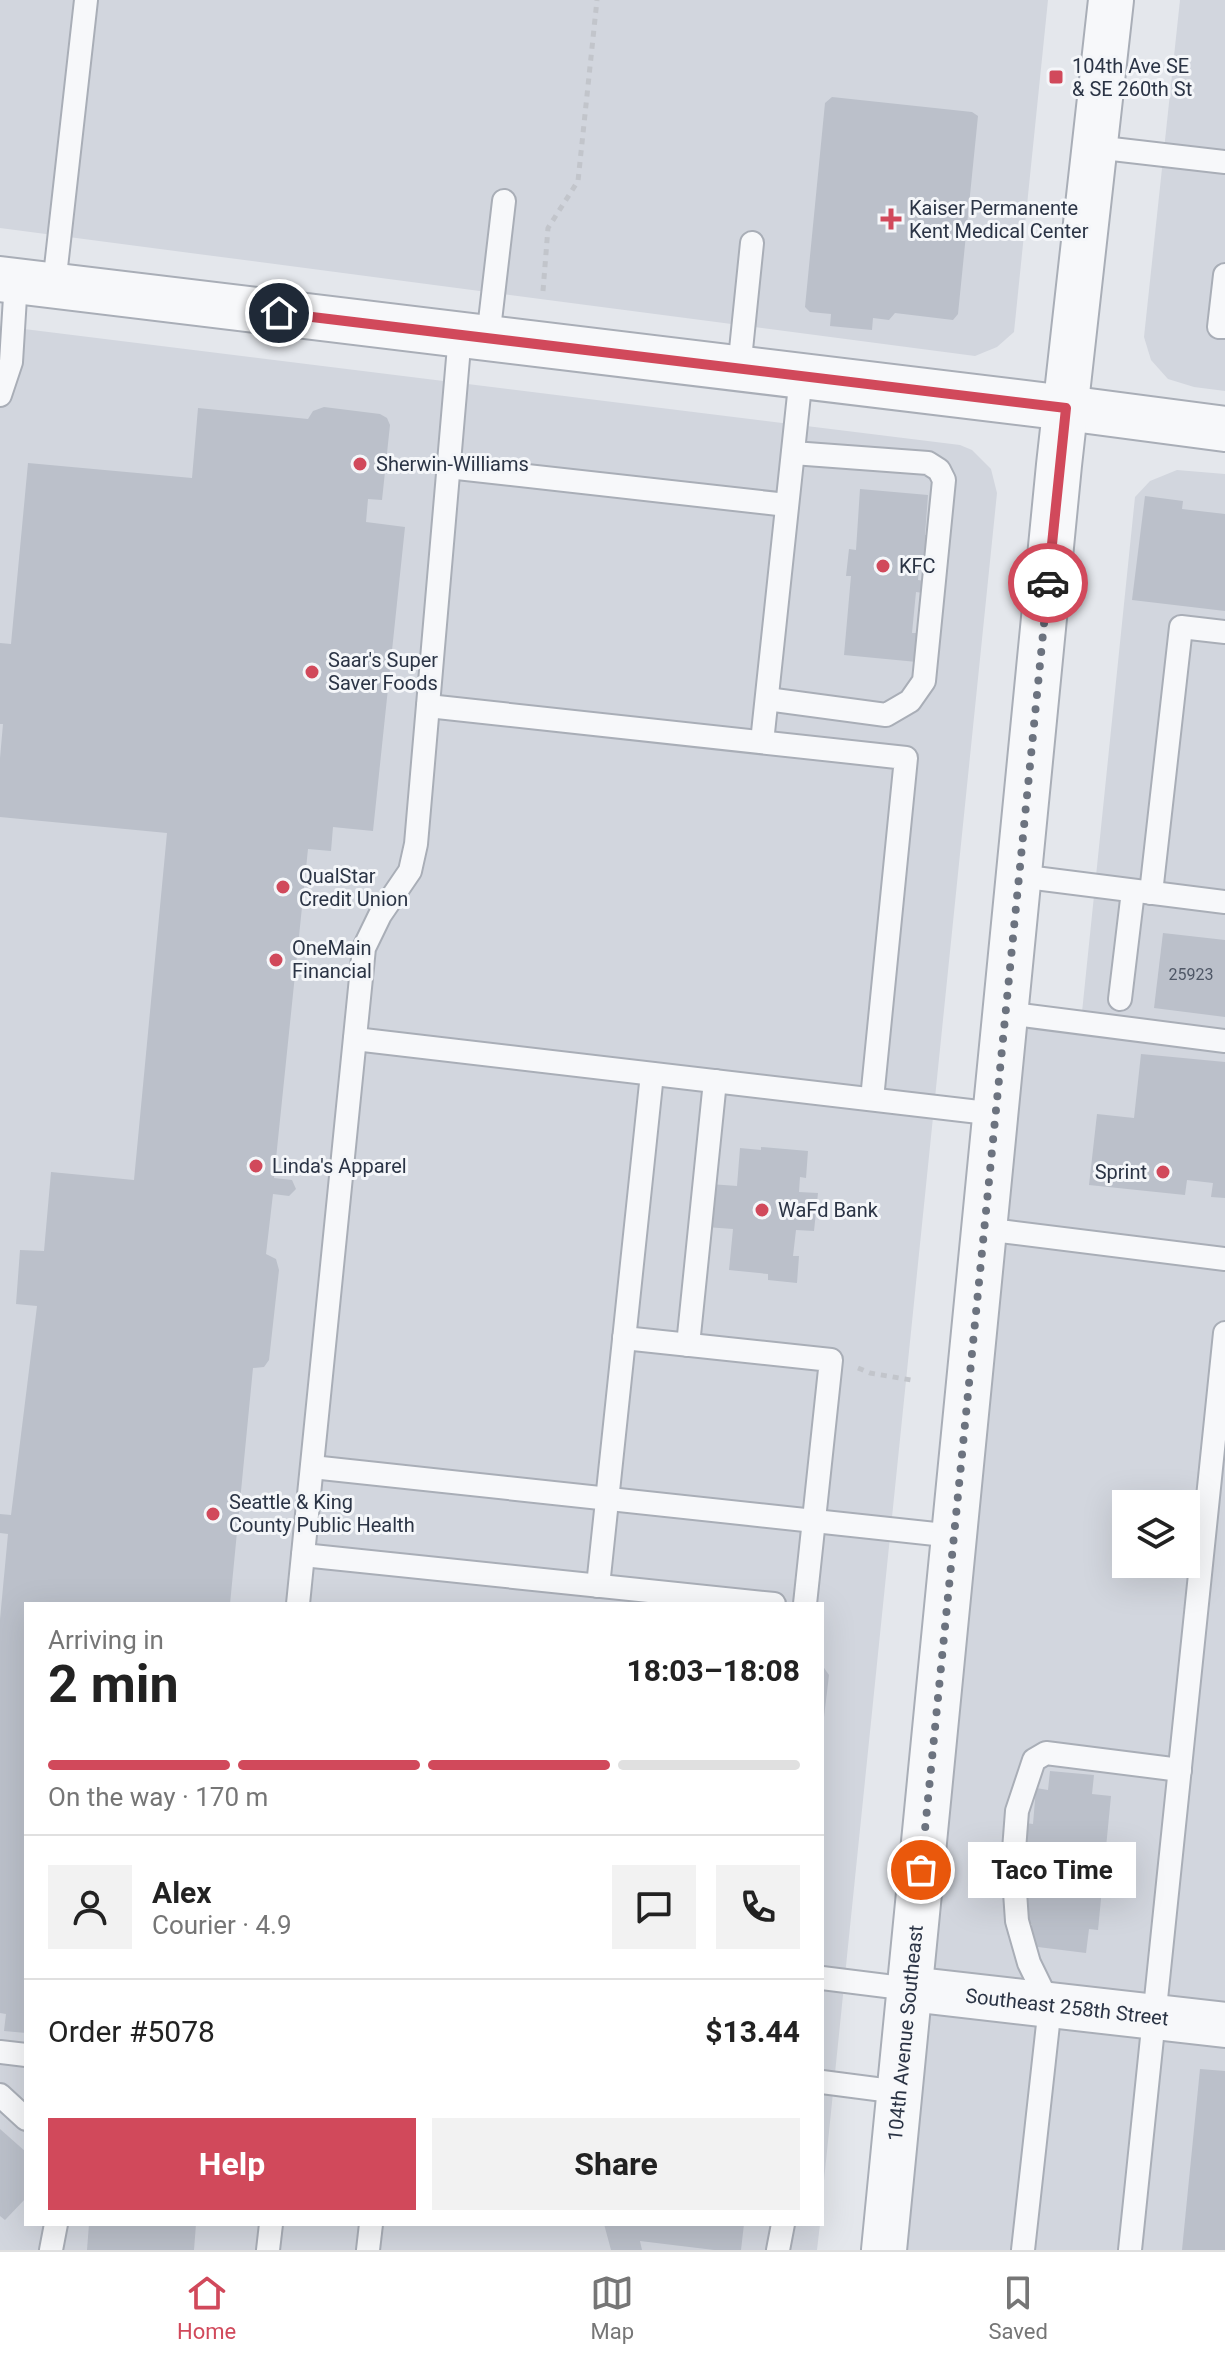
<!DOCTYPE html>
<html lang="en">
<head>
<meta charset="utf-8">
<style>
	:root { --surface:#fff; --page:#f2f2f2; --text:#222; --muted:#767676; --line:#e0e0e0; --accent:#d1495b }
	body { margin:0; font-family:Roboto,sans-serif; background:var(--page); color:var(--text); height:100vh; display:flex; flex-direction:column; font-size:30px; white-space:nowrap }
	* { box-sizing:border-box; margin:0 }
	p { font-size:26px; color:var(--muted) }
	.icon { flex:none; width:44px; height:44px; fill:none; stroke:currentColor; stroke-width:2; stroke-linecap:round; stroke-linejoin:round }
	.map { position:relative; flex:1; overflow:hidden }
	.sheet { position:absolute; left:24px; top:1602px; width:800px; height:624px; display:flex; flex-direction:column; background:var(--surface); border-radius:0px; box-shadow:0 8px 32px #0002 }
	.sheet>* { flex:none }
	.fabs { position:absolute; left:1112px; top:1490px; display:grid; gap:16px }
	.fabs a { display:grid; place-items:center; width:88px; height:88px; border-radius:0px; background:var(--surface); box-shadow:0 8px 32px #0002; font-size:40px }
	.pin { position:absolute; display:grid; place-items:center; width:68px; height:68px; color:#fff; margin:-34px; border:4px solid #fff; border-radius:50%; box-shadow:0 2px 8px #0007 }
	.courier { position:absolute; display:grid; place-items:center; width:80px; height:80px; margin:-40px; border:6px solid #d1495b; border-radius:50%; background:#fff; color:#222; box-shadow:0 2px 10px #0007 }
	.bubble { position:absolute; height:56px; border-radius:0px; background:var(--surface); box-shadow:0 8px 32px #0002; font-size:26px; font-weight:700; line-height:56px; text-align:center }
	.overview em { font-style:normal; font-weight:700 }
	.overview div { display:flex; flex-direction:column-reverse }
	.overview { display:flex; align-items:center; justify-content:space-between; height:136px; padding:0 24px }
	h1 { font-size:52px; font-weight:700; line-height:60px }
	.bar { display:grid; grid-template-columns:repeat(4,1fr); gap:12px 8px; align-content:center; height:96px; padding:0 24px }
	.bar i { height:10px; border-radius:6px; background:var(--line) }
	.bar .active { background:var(--accent) }
	.bar p { grid-column:span 4 }
	.line { display:flex; align-items:center; gap:20px; padding:0 24px; border-top:2px solid var(--line) }
	.line div { flex:1 }
	.round { display:grid; place-items:center; flex:none; width:84px; height:84px; border-radius:0px; background:var(--page) }
	.action { display:flex; gap:16px; margin-top:auto; padding:16px 24px }
	.action a { flex:1; height:92px; border-radius:0px; background:var(--accent); color:#fff; font-size:32px; font-weight:700; line-height:92px; text-align:center }
	.action a+a { background:var(--page); color:var(--text) }
	.tab-bar { display:flex; justify-content:space-around; align-items:center; height:112px; border-top:2px solid var(--line); background:var(--surface); font-size:22px; color:var(--muted) }
	.tab-bar a { display:grid; justify-items:center; gap:4px }
	.tab-bar .active { color:var(--accent) }
	.map>svg:first-child { display:block }
	.built { fill:#d2d6de; fill-rule:evenodd }
	.building { fill:#bbc0ca }
	.lines { fill:none; stroke-linecap:round; stroke-linejoin:round }
	.service-casing { stroke:#a9aeb7; stroke-width:26 }
	.minor-casing { stroke:#a9aeb7; stroke-width:48 }
	.tertiary-casing { stroke:#a9aeb7; stroke-width:48 }
	.path { stroke:#c2c5cb; stroke-width:5; stroke-dasharray:6 6; stroke-linecap:butt }
	.service { stroke:#f7f8fa; stroke-width:22 }
	.minor { stroke:#f7f8fa; stroke-width:44 }
	.tertiary { stroke:#f7f8fa; stroke-width:44 }
	.done { stroke:#6c737f; stroke-width:8; stroke-dasharray:0 14.4 }
	.route { stroke:#d1495b; stroke-width:10 }
	.poi-dot { fill:#d1495b; stroke:#f4f6f9; stroke-width:3 }
	.labels { text-anchor:middle; dominant-baseline:central; stroke-width:6; stroke-linejoin:round; paint-order:stroke }
	.number-label { font-size:16px; fill:#4f5766 }
	.poi-label { font-size:20px; fill:#2b3445; stroke:#f4f6f9; text-anchor:start }
	.street-label { font-size:20px; fill:#2b3445; stroke:#f4f6f9 }
</style>
</head>
<body>
<div class="map">
<svg width="1225" height="2250" viewBox="0 0 1225 2250">
	<rect width="100%" height="100%" fill="#e4e7ec"/>
	<g class="built">
		<path d="M0 0H1048L1014 332 997 347 975 356 0 228Z"/>
		<path d="M1180 0H1225V391L1194 387 1168 379 1151 360 1144 337Z"/>
		<path d="M0 326 960 445 972 450 991 469 997 493 822 2200V1604H26V2224H820L817 2250H0Z"/>
		<path d="M1177 470 1225 474V2250H884L1006 1013 1081 1022 1135 497 1150 481ZM1126 1504H1186V1564H1126Z"/>
	</g>
	<g class="building">
		<path d="M832 97 972 112 978 116 958 314 953 320 895 313 889 320 873 318 872 330 830 326 831 314 810 312 805 307 825 103Z"/>
		<path d="M324 407 380 414 387 418 390 425 382 500 368 499 366 522 405 527 373 831 333 827 331 851 308 849 274 1178 292 1180 296 1189 289 1196 273 1194 266 1254 276 1259 279 1270 269 1360 264 1367 253 1368 230 1604H26V2033L4 2031 6 2014 0 2013V1619L8 1534 0 1533V1514L11 1515 37 1306 16 1304 20 1250 44 1251 51 1172 134 1180 167 833 0 817V758L3 724H0V643L11 644 28 463 192 478 198 408 308 419 313 411Z"/>
		<path d="M860 489 928 495 925 535H929L928 557H920L918 580 925 581 923 593 916 592 912 633H919L917 662 844 655 851 576H846L849 549 856 550Z"/>
		<path d="M1145 496 1183 501 1182 509 1225 514V611L1132 600Z"/>
		<path d="M1163 933 1225 940V1017L1154 1008Z"/>
		<path d="M1141 1054 1225 1062V1198L1211 1197 1213 1183 1187 1180 1185 1195 1089 1185 1097 1114 1134 1118Z"/>
		<path d="M761 1147 808 1151 806 1178 800 1177 799 1192 818 1193 814 1231 796 1230 793 1256H799L797 1283 768 1280V1274L729 1270 733 1229 706 1227 710 1184 737 1186 740 1148 761 1150Z"/>
		<path d="M822 1665 829 1675 824 1717H822Z"/>
		<path d="M1050 1771 1094 1775 1092 1794 1111 1796 1098 1930 1089 1929 1086 1953 1030 1946 1032 1924 1023 1923 1030 1855 1015 1853 1018 1822 1033 1824 1036 1788 1048 1790Z"/>
		<path d="M1200 2069 1225 2071V2250H1182Z"/>
		<path d="M0 2129 26 2152V2198L5 2220 0 2216Z"/>
		<path d="M89 2224H196L194 2250H87Z"/>
		<path d="M604 2224H744L741 2250H714L640 2241 642 2250H611Z"/>
	</g>
	<g class="lines">
		<g class="service-casing">
			<g id="service">
				<path d="M1095 147 1225 162"/>
				<path d="M1225 275 1219 327H1225"/>
				<path d="M54 285 86 0"/>
				<path d="M488 338 504 201"/>
				<path d="M739 369 752 243"/>
				<path d="M0 395 11 362 16 281"/>
				<path d="M448 467 787 505"/>
				<path d="M767 699 886 715 910 701 924 681 944 480 939 470 928 463 793 453"/>
				<path d="M428 706 906 758 872 1099"/>
				<path d="M762 742 801 376"/>
				<path d="M1019 876 1225 902"/>
				<path d="M1151 893 1181 627 1225 632"/>
				<path d="M1120 999 1133 891"/>
				<path d="M1006 1013 1225 1041"/>
				<path d="M355 1039 996 1114"/>
				<path d="M984 1229 1225 1259"/>
				<path d="M624 1338 831 1360 805 1604"/>
				<path d="M688 1345 715 1081"/>
				<path d="M312 1467 954 1536"/>
				<path d="M303 1555 774 1604"/>
				<path d="M598 1586 652 1074"/>
				<path d="M298 1604 364 948 380 915 410 871 416 844 460 335"/>
				<path d="M822 1978 910 1989"/>
				<path d="M0 2052 26 2055"/>
				<path d="M822 2082 899 2092"/>
				<path d="M0 2095 26 2119"/>
				<path d="M51 2250 56 2224"/>
				<path d="M268 2250 271 2224"/>
				<path d="M368 2250 371 2224"/>
				<path d="M778 2250 783 2224"/>
				<path d="M1023 2250 1050 2006 1029 1963 1017 1921 1013 1863 1017 1811 1034 1760 1046 1753 1180 1770"/>
				<path d="M1130 2250 1225 1333"/>
			</g>
		</g>
		<g class="minor-casing">
			<g id="minor">
				<path d="M1066 408 1225 429"/>
				<path id="s1" d="M910 1989 1225 2025"/>
			</g>
		</g>
		<g class="tertiary-casing">
			<g id="tertiary">
				<path d="M0 279 1066 408"/>
				<path id="s2" d="M884 2250 1059 465 1111 0"/>
			</g>
		</g>
		<g class="path">
			<path d="M543 291 548 228 578 181 597 0"/>
			<path d="M858 1368 870 1373 911 1380"/>
		</g>
		<use href="#service" class="service"/>
		<use href="#minor" class="minor"/>
		<use href="#tertiary" class="tertiary"/>
	</g>
	<g class="lines">
		<path class="done" d="M921 1870 1048 583"/>
		<path class="route" d="M279 313 1066 408 1048 583"/>
	</g>
	<g class="poi-dot">
		<rect x="1048" y="69" width="16" height="16" rx="4"/>
		<path d="M887 207h8v8h8v8h-8v8h-8v-8h-8v-8h8z"/>
		<circle cx="360" cy="464" r="8"/>
		<circle cx="883" cy="566" r="8"/>
		<circle cx="312" cy="672" r="8"/>
		<circle cx="283" cy="887" r="8"/>
		<circle cx="276" cy="960" r="8"/>
		<circle cx="256" cy="1166" r="8"/>
		<circle cx="1163" cy="1172" r="8"/>
		<circle cx="762" cy="1210" r="8"/>
		<circle cx="213" cy="1514" r="8"/>
	</g>
	<g class="labels">
		<g class="number-label">
			<text x="1191" y="974">25923</text>
		</g>
		<g class="poi-label">
			<text x="1072" y="66">104th Ave SE<tspan x="1072" dy="23">&amp; SE 260th St</tspan></text>
			<text x="909" y="208">Kaiser Permanente<tspan x="909" dy="23">Kent Medical Center</tspan></text>
			<text x="376" y="464">Sherwin-Williams</text>
			<text x="899" y="566">KFC</text>
			<text x="328" y="660">Saar's Super<tspan x="328" dy="23">Saver Foods</tspan></text>
			<text x="299" y="876">QualStar<tspan x="299" dy="23">Credit Union</tspan></text>
			<text x="292" y="948">OneMain<tspan x="292" dy="23">Financial</tspan></text>
			<text x="272" y="1166">Linda's Apparel</text>
			<text x="1147" y="1172" text-anchor="end">Sprint</text>
			<text x="778" y="1210">WaFd Bank</text>
			<text x="229" y="1502">Seattle &amp; King<tspan x="229" dy="23">County Public Health</tspan></text>
		</g>
		<g class="street-label">
			<text stroke="none"><textPath href="#s1" startOffset="158">Southeast 258th Street</textPath></text>
			<text stroke="none"><textPath href="#s2" startOffset="218">104th Avenue Southeast</textPath></text>
		</g>
	</g>
</svg>
<div class="fabs">
<a><svg class="icon" aria-label="layers" viewBox="0 0 24 24"><path d="M12 4l9 5-9 5-9-5zM3 14l9 5 9-5"/></svg></a>
</div>
<div class="pin" style="left:921px;top:1870px;background:#ea580c"><svg class="icon" aria-label="bag" viewBox="0 0 24 24"><path d="M5 8h14l-1 12H6zM9 8a3 3 0 0 1 6 0"/></svg></div>
<div class="pin" style="left:279px;top:313px;background:#1f2937"><svg class="icon" aria-label="home" viewBox="0 0 24 24"><path d="M3 11l9-7 9 7M6 9v11h12V9"/></svg></div>
<div class="courier" style="left:1048px;top:583px"><svg class="icon" aria-label="car" viewBox="0 0 24 24"><path d="M5 17H2v-5l4-1 3-4h7l3 4 3 1v5h-3M9 17h6M6 11h13"/><circle cx="7" cy="17" r="2"/><circle cx="17" cy="17" r="2"/></svg></div>
<div class="bubble" style="left:968px;top:1842px;width:168px">Taco Time</div>
<section class="sheet">
<div class="overview"><div><h1>2 min</h1><p>Arriving in</p></div><em>18:03–18:08</em></div>
<div class="bar"><i class="active"></i><i class="active"></i><i class="active"></i><i></i><p>On the way · 170 m</p></div>
<div class="line" style="height:144px"><a class="round"><svg class="icon" aria-label="person" viewBox="0 0 24 24"><circle cx="12" cy="8" r="4"/><path d="M4 21q1-7 8-7t8 7"/></svg></a><div><b>Alex</b><p>Courier · 4.9</p></div><a class="round"><svg class="icon" aria-label="chat" viewBox="0 0 24 24"><path d="M4 5h16v11H9l-5 4z"/></svg></a><a class="round"><svg class="icon" aria-label="phone" viewBox="0 0 24 24"><path d="M5 4h4l2 5-3 2q2 4 5 5l2-3 5 2v4C11 20 4 13 5 4z"/></svg></a></div>
<div class="line" style="height:104px"><div>Order #5078</div><b>$13.44</b></div>
<div class="action"><a>Help</a><a>Share</a></div>
</section>
</div>
<nav class="tab-bar">
<a class="active"><svg class="icon" aria-label="home" viewBox="0 0 24 24"><path d="M3 11l9-7 9 7M6 9v11h12V9"/></svg>Home</a>
<a><svg class="icon" aria-label="map" viewBox="0 0 24 24"><path d="M3 6l6-2 6 2 6-2v14l-6 2-6-2-6 2zM9 4v14M15 6v14"/></svg>Map</a>
<a><svg class="icon" aria-label="saved" viewBox="0 0 24 24"><path d="M7 4h10v16l-5-4-5 4z"/></svg>Saved</a>
</nav>
</body>
</html>
